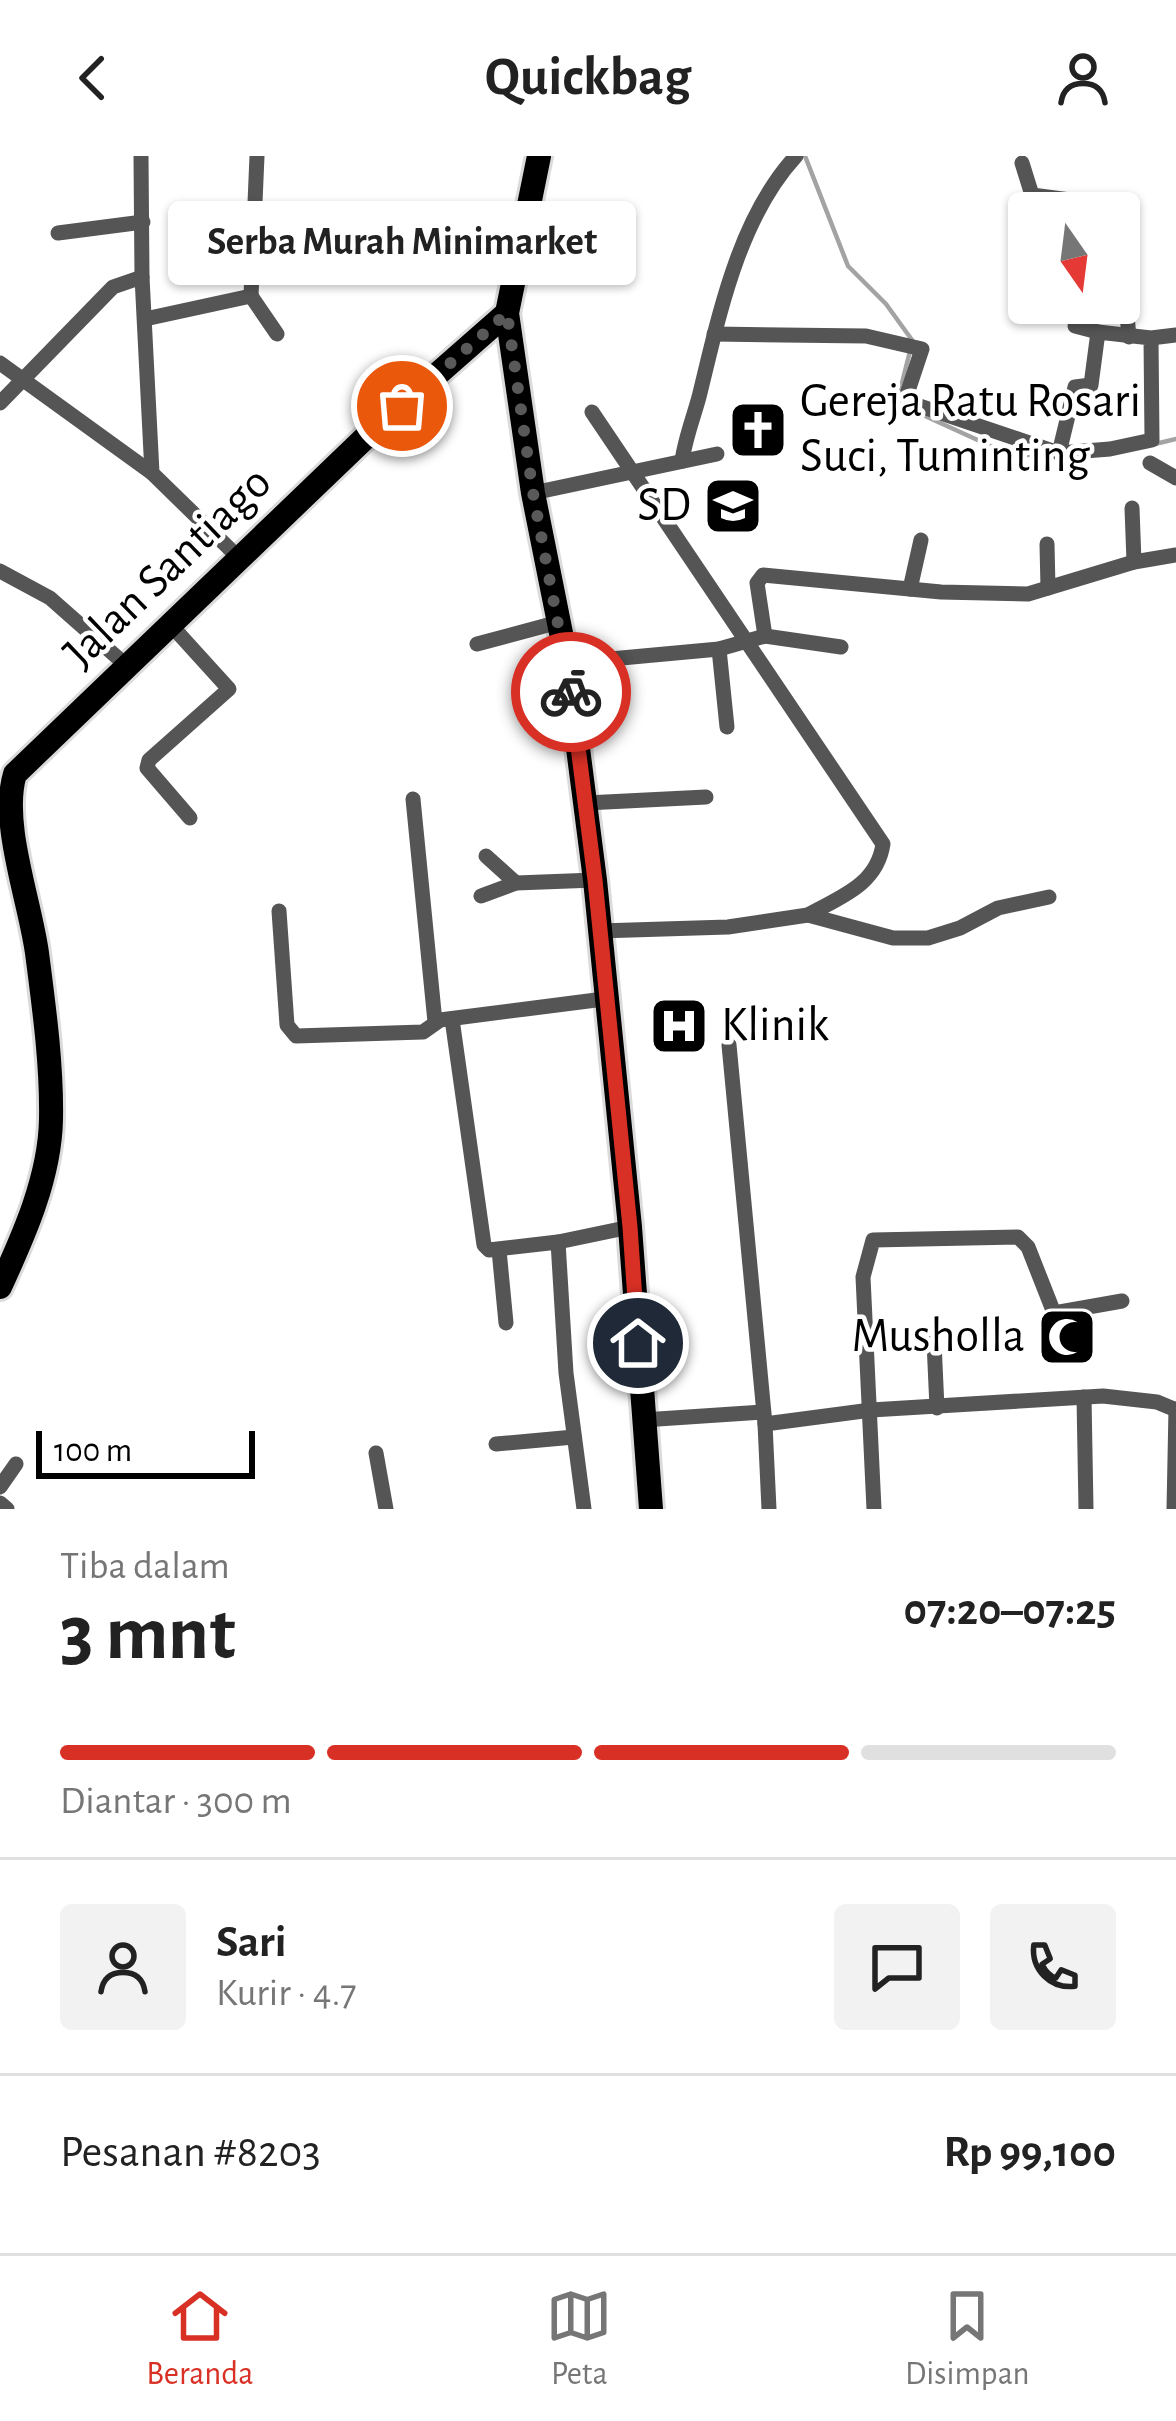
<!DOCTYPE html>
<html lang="id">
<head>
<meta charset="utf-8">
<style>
	:root { --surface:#fff; --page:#f2f2f2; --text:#222; --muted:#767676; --line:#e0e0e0; --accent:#d93025 }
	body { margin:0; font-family:"Alegreya Sans",sans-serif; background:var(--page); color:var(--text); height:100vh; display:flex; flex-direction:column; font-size:45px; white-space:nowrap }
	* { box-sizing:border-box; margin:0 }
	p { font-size:39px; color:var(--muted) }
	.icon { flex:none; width:66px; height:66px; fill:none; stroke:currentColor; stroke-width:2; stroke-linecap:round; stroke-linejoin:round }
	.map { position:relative; height:1353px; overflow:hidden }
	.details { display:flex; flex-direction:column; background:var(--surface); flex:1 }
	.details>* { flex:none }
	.needle { width:78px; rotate:166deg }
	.fabs { position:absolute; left:1008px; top:36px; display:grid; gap:24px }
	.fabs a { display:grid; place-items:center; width:132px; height:132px; border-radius:12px; background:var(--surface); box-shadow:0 3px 9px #0004; font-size:60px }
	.scale { position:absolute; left:36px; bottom:30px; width:219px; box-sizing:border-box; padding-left:12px; border:6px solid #000; border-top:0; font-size:33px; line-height:42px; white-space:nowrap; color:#000; -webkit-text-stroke:9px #fff; paint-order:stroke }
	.pin { position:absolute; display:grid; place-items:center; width:102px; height:102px; color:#fff; margin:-51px; border:6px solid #fff; border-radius:50%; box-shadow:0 3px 12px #0007 }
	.courier { position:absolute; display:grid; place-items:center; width:120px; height:120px; margin:-60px; border:9px solid #d93025; border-radius:50%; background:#fff; color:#222; box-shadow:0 3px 15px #0007 }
	.bubble { position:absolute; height:84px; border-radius:12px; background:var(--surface); box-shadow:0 3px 9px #0004; font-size:39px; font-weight:700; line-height:84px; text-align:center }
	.head em { font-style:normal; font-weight:700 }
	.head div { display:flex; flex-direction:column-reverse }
	.head { display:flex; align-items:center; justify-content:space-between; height:204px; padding:0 60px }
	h1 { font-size:78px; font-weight:700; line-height:90px }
	.bar { display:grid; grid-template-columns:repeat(4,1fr); gap:18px 12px; align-content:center; height:144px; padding:0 60px }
	.bar i { height:15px; border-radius:9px; background:var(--line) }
	.bar .on { background:var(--accent) }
	.bar p { grid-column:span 4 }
	.line { display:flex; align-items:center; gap:30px; padding:0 60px; border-top:3px solid var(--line) }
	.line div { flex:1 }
	.round { display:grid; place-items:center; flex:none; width:126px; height:126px; border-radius:12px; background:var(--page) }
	header { display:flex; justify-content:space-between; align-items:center; height:156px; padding:0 60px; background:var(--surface); font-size:54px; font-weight:700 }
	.tab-bar { display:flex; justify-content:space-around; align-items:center; height:168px; border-top:3px solid var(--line); background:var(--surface); font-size:33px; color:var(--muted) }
	.tab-bar a { display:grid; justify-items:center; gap:6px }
	.tab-bar .on { color:var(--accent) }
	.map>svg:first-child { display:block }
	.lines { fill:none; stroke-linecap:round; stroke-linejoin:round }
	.stream { stroke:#a3a3a3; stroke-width:4.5 }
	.trunk-casing { stroke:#dbdbdb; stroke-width:30 }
	.minor { stroke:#555; stroke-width:15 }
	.trunk { stroke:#000; stroke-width:24 }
	.done { stroke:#595959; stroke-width:12; stroke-dasharray:0 21.6 }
	.route { stroke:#d93025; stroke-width:15 }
	.labels { text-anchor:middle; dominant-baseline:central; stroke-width:9; stroke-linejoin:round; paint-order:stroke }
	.poi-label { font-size:48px; fill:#000; stroke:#fff; text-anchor:start }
	.street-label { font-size:48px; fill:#000; stroke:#fff }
</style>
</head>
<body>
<header><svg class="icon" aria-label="back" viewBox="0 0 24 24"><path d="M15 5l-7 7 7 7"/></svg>Quickbag<svg class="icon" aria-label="person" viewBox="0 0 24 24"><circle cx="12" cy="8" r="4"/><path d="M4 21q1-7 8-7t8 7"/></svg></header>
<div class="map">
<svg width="1176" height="1353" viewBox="0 0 1176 1353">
	<rect width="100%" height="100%" fill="#fff"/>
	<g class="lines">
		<g class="stream">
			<path d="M805 0 848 110 886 148 912 184"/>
			<path d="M910 195 898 243 901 249 1017 302 1031 298 1048 300"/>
			<path d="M1155 288 1176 283"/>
		</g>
		<g class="trunk-casing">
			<g id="trunk">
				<path d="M539 0 507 157 533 337 567 507 595 724 630 1071 651 1353"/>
				<path d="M0 1131C24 1079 50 1021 51 963 52 909 44 851 37 797 30 745 0 666 15 618L367 280 507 157"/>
			</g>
		</g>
		<g class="minor">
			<path d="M141 0 142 121 152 317 239 402"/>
			<path d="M1022 7 1032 39 1108 49V57"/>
			<path d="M1119 72 1129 181"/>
			<path d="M58 77 143 66"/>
			<path d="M251 140 257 0"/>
			<path d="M145 163 251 140 277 178"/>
			<path d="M1075 170 1098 176"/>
			<path d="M714 178 866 180 922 193 907 238 911 247 1059 297"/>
			<path d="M1151 182 1098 176 1091 229 1075 231 1059 297 1110 293 1152 284 1151 182 1176 179"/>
			<path d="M0 207 152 317"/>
			<path d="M0 247 113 131 142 121"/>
			<path d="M592 256 883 688C877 729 840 741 808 759"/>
			<path d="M682 305C685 283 693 263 699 241 719 160 738 63 796 0"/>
			<path d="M1150 307 1176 322"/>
			<path d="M533 337 717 298"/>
			<path d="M1132 352 1134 406"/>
			<path d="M1047 388 1048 432"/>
			<path d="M0 415 50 442 127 510"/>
			<path d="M910 433 921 384"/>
			<path d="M170 468 229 533 149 604 147 612 190 662"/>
			<path d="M765 480 757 427 763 419 941 436 1028 438 1134 406 1176 399"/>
			<path d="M477 488 559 466"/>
			<path d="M719 493 727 571"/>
			<path d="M567 507 719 493 765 480 841 491"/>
			<path d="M413 643 435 866"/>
			<path d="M586 647 706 641"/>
			<path d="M486 700 516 727"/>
			<path d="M481 740 516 727 595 724"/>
			<path d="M279 755 287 869 296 880 423 876 440 864 604 843"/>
			<path d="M599 775 728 771 808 759 893 782H928L960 772 998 752 1049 741"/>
			<path d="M452 863 484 1089 489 1094 558 1086"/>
			<path d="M729 889 765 1268 769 1353"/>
			<path d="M499 1094 506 1167"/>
			<path d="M934 1186 937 1252"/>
			<path d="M1084 1241 1086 1353"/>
			<path d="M643 1264 763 1256"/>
			<path d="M765 1268 871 1254 1103 1240 1157 1246 1174 1253"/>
			<path d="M496 1288 574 1281"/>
			<path d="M376 1297 386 1353"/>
			<path d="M0 1331 16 1308"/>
			<path d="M0 1347 7 1353"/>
			<path d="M584 1353 566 1217 558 1086 630 1071"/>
			<path d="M874 1353 863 1121 873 1084 1018 1081 1028 1091 1054 1157 1122 1145"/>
			<path d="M1174 1353 1176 1253"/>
		</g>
		<use href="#trunk" class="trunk"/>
	</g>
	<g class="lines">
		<path class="done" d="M402 250 507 157 533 337 571 536"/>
		<path class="route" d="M571 536 595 724 630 1071 638 1187"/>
	</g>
	<defs>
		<g id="church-square" transform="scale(3)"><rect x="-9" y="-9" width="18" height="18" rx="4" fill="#000" stroke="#fff"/><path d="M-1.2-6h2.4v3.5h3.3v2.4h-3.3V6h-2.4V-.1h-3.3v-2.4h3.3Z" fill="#fff"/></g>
		<g id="school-square" transform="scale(3)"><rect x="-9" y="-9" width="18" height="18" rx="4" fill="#000" stroke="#fff"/><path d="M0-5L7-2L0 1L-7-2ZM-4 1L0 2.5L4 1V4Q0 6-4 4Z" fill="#fff"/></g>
		<g id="hospital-square" transform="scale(3)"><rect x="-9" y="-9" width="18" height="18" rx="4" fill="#000" stroke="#fff"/><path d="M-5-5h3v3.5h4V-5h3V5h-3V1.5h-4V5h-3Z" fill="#fff"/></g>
		<g id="mosque-square" transform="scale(3)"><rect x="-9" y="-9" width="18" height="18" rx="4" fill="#000" stroke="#fff"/><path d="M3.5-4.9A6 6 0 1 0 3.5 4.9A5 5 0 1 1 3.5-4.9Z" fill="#fff"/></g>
	</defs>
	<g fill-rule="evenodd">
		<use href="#church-square" x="758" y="274"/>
		<use href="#school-square" x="733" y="350"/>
		<use href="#hospital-square" x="679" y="870"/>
		<use href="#mosque-square" x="1067" y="1181"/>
	</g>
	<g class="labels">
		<g class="poi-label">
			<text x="800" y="246">Gereja Ratu Rosari<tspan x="800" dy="55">Suci, Tuminting</tspan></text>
			<text x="691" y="350" text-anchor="end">SD</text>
			<text x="721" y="870">Klinik</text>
			<text x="1025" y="1181" text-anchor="end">Musholla</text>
		</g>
		<g class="street-label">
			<text transform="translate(168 412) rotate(-44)">Jalan Santiago</text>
		</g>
	</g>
</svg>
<div class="fabs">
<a><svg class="needle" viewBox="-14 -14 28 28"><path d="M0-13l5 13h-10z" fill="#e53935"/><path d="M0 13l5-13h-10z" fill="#767676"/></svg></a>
</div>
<div class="scale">100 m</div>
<div class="pin" style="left:402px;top:250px;background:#ea580c"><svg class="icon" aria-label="bag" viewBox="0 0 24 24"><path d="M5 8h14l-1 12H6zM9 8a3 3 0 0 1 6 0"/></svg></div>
<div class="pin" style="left:638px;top:1187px;background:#1f2937"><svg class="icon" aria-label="home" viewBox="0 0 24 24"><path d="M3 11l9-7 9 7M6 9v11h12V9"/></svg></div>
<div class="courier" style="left:571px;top:536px"><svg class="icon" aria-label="bike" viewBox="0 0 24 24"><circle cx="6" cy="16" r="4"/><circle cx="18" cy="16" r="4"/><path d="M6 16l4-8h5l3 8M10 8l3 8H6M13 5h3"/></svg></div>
<div class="bubble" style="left:168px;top:45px;width:468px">Serba Murah Minimarket</div>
</div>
<section class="details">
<div class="head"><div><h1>3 mnt</h1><p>Tiba dalam</p></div><em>07:20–07:25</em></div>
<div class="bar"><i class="on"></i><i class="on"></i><i class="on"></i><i></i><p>Diantar · 300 m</p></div>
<div class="line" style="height:216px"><a class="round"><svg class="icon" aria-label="person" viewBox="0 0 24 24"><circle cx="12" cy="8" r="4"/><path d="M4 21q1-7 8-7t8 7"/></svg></a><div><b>Sari</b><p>Kurir · 4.7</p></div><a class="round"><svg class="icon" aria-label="chat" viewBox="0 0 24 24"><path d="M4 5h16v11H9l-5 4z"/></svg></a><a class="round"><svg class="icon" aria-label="phone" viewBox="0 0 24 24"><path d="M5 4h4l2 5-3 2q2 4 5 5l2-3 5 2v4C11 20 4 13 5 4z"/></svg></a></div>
<div class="line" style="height:156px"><div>Pesanan #8203</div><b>Rp 99,100</b></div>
</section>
<nav class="tab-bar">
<a class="on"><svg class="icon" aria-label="home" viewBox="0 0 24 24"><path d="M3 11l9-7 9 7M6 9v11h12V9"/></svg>Beranda</a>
<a><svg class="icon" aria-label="map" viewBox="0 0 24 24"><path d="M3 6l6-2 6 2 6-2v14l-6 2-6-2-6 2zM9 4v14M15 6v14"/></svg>Peta</a>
<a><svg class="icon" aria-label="saved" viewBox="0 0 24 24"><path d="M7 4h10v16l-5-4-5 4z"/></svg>Disimpan</a>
</nav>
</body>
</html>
